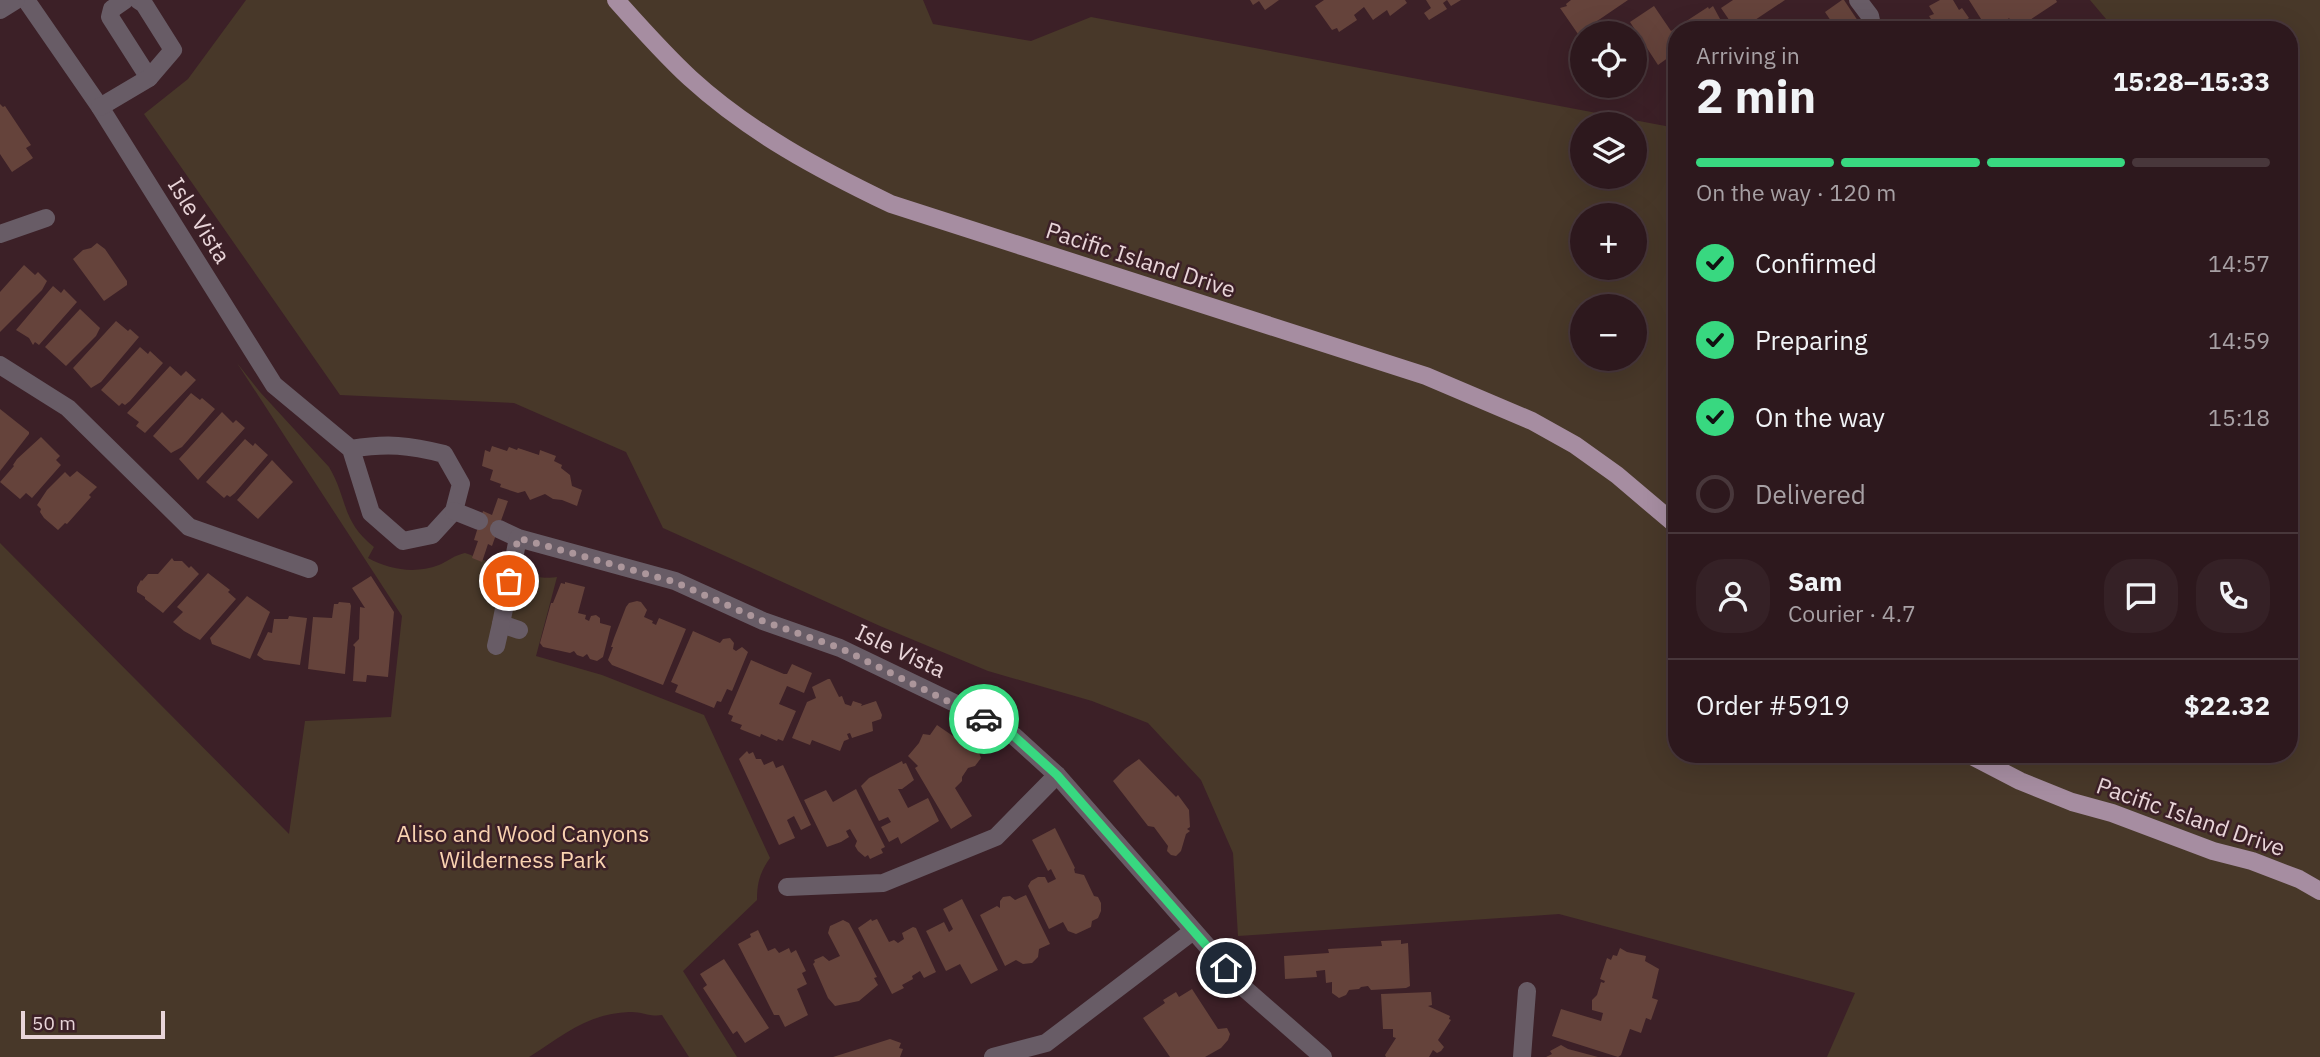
<!DOCTYPE html>
<html lang="en">
<head>
<meta charset="utf-8">
<style>
	:root { --surface:#2d181d; --page:#352126; --text:#f1f3f6; --muted:#a7a0a4; --line:#48373b; --accent:#38d880 }
	body { margin:0; font-family:"IBM Plex Sans",sans-serif; background:var(--page); color:var(--text); height:100vh; display:flex; flex-direction:column; font-size:26px; white-space:nowrap }
	* { box-sizing:border-box; margin:0 }
	p { font-size:23px; color:var(--muted) }
	.icon { flex:none; width:38px; height:38px; fill:none; stroke:currentColor; stroke-width:2; stroke-linecap:round; stroke-linejoin:round }
	.map { position:relative; flex:1; overflow:hidden }
	.panel { position:absolute; left:1668px; top:21px; width:630px; height:742px; display:flex; flex-direction:column; background:var(--surface); border-radius:28px; box-shadow:0 7px 28px #0002,0 0 0 2px var(--line) }
	.panel>* { flex:none }
	.buttons { position:absolute; left:1570px; top:21px; display:grid; gap:14px }
	.buttons a { display:grid; place-items:center; width:77px; height:77px; border-radius:50%; background:var(--surface); box-shadow:0 7px 28px #0002,0 0 0 2px var(--line); font-size:35px }
	.scale { position:absolute; left:21px; bottom:18px; width:144px; box-sizing:border-box; padding-left:7px; border:4px solid #e9d5d9; border-top:0; font-size:19px; line-height:24px; white-space:nowrap; color:#e9d5d9; -webkit-text-stroke:5px #3c2027; paint-order:stroke }
	.pin { position:absolute; display:grid; place-items:center; width:60px; height:60px; color:#fff; margin:-30px; border:4px solid #fff; border-radius:50%; box-shadow:0 2px 7px #0007 }
	.courier { position:absolute; display:grid; place-items:center; width:70px; height:70px; margin:-35px; border:5px solid #38d880; border-radius:50%; background:#fff; color:#222; box-shadow:0 2px 9px #0007 }
	.summary em { font-style:normal; font-weight:800 }
	.summary div { display:flex; flex-direction:column-reverse }
	.summary { display:flex; align-items:center; justify-content:space-between; height:119px; padding:0 28px }
	h1 { font-size:46px; font-weight:800; line-height:52px }
	.bar { display:grid; grid-template-columns:repeat(4,1fr); gap:10px 7px; align-content:center; height:84px; padding:0 28px }
	.bar i { height:9px; border-radius:5px; background:var(--line) }
	.bar .on { background:var(--accent) }
	.bar p { grid-column:span 4 }
	.line { display:flex; align-items:center; gap:18px; padding:0 28px; border-top:2px solid var(--line) }
	.line div { flex:1 }
	.round { display:grid; place-items:center; flex:none; width:74px; height:74px; border-radius:28px; background:var(--page) }
	ol { padding:0 28px; list-style:none }
	li { display:flex; align-items:center; gap:21px; height:77px }
	li p { margin-inline-start:auto }
	li .icon { padding:7px; border-radius:50%; background:var(--accent); color:#111; stroke-width:4 }
	li:last-child { color:var(--muted) }
	li i { width:38px; height:38px; border:4px solid var(--line); border-radius:50% }
	.map>svg:first-child { display:block }
	.green { fill:#483829; fill-rule:evenodd }
	.building { fill:#65433b }
	.lines { fill:none; stroke-linecap:round; stroke-linejoin:round }
	.minor { stroke:#685c66; stroke-width:18 }
	.major { stroke:#a68da1; stroke-width:18 }
	.done { stroke:#ac969b; stroke-width:7; stroke-dasharray:0 12.6 }
	.route { stroke:#38d880; stroke-width:9 }
	.labels { text-anchor:middle; dominant-baseline:central; stroke-width:5; stroke-linejoin:round; paint-order:stroke }
	.street-label { font-size:23px; fill:#e9d5d9; stroke:#3c2027 }
	.park-label { font-size:23px; fill:#f9d2b0; stroke:#3c2027 }
</style>
</head>
<body>
<div class="map">
<svg width="2320" height="1057" viewBox="0 0 2320 1057">
	<rect width="100%" height="100%" fill="#3c2027"/>
	<g class="green">
		<path d="M246 0H923L933 24 1031 41 1091 17 1676 128V754H2289V30H2103L2106 19 2090 0H2320V1057H1827L1855 993 1559 914 1238 936 1233 853 1201 780 1148 723 1092 701 988 671 880 626 663 528 626 452 514 403 340 395 144 114 188 79ZM1582 124H1634V177H1582ZM1582 215H1634V268H1582ZM1582 306H1634V359H1582Z"/>
		<path d="M237 363 260 392 329 467C348 499 341 521 374 547L368 558C390 570 415 574 439 565 448 561 455 555 465 553 488 561 534 582 557 577L536 656 602 675 704 715 770 858C760 872 757 883 757 900L683 971 737 1057H689L662 1015C650 1017 640 1011 629 1012 586 1014 564 1035 529 1057H0V543L289 834 305 721 391 717 402 616Z"/>
	</g>
	<g class="building">
		<path d="M1250 0H1279L1265 10 1259 1 1253 5Z"/>
		<path d="M1324 0H1405L1407 3 1390 16 1387 10 1373 20 1364 7 1354 15 1357 20 1339 32 1337 28 1332 30 1315 6Z"/>
		<path d="M1426 0H1461L1451 6 1447 0 1443 3 1447 9 1429 20 1424 13 1431 8Z"/>
		<path d="M1571 0H1628L1578 34 1560 8 1567 6 1566 4Z"/>
		<path d="M1733 0H1785L1752 22 1755 28 1752 30H1736L1721 8Z"/>
		<path d="M1842 0H1844L1864 30H1837L1825 12Z"/>
		<path d="M1940 0H1953L1959 10 1962 8 1969 18 1966 20 1969 24 1971 22 1976 30H1938L1929 16 1934 14 1929 6Z"/>
		<path d="M1969 0H2056L2057 2 2016 29 2009 18 2006 21 2008 24 1999 30H1988Z"/>
		<path d="M1654 6 1671 31 1708 7 1709 9 1713 6 1726 30H1676V52L1658 65 1630 22Z"/>
		<path d="M0 104 3 107 5 106 31 145 26 148 33 158 12 172 0 154Z"/>
		<path d="M97 243 105 249 127 281V285L104 301 73 259 83 250 91 248Z"/>
		<path d="M24 265 35 275 38 272 47 281 42 290 0 332V292Z"/>
		<path d="M53 286 61 293 64 289 77 302 39 345 35 342 33 345 29 338 16 330Z"/>
		<path d="M80 309 100 328 96 336 66 366 45 347Z"/>
		<path d="M116 321 128 331 130 329 139 337 101 382 91 388 73 368Z"/>
		<path d="M140 347 148 354 150 351 163 363 130 401 125 405 122 403 119 406 101 390Z"/>
		<path d="M170 366 181 376 186 371 196 380 145 433 136 426 139 422 127 413Z"/>
		<path d="M191 393 200 400 202 398 215 409 182 447 171 453 153 436Z"/>
		<path d="M0 409 29 432V434L0 471Z"/>
		<path d="M222 412 233 423 236 420 245 428 198 480 179 459Z"/>
		<path d="M41 437 60 456 56 460 61 465 32 498 26 493 20 499 0 482 14 466 13 465 17 459Z"/>
		<path d="M245 439 253 446 255 443 268 455 235 493 230 497 227 495 224 498 206 482Z"/>
		<path d="M492 446 507 451 509 447 517 450 518 448 539 455 540 450 556 456 554 461 562 465 561 468 570 475 572 486 582 490 577 506 562 500 553 499 545 494 530 500 525 491 518 493 500 487 501 484 490 480 493 470 482 466 485 450 490 452Z"/>
		<path d="M272 460 293 482 258 519 237 500Z"/>
		<path d="M77 471 97 487 89 495 91 497 67 524 65 523 58 530 44 518 40 512 41 509 37 505 47 490 65 472 70 477Z"/>
		<path d="M498 498 508 501 492 546 488 544 482 562 472 558 478 541 474 540 483 511 492 515Z"/>
		<path d="M172 558 174 561H182L189 568 191 566 199 574 163 613 145 599V597L137 592V587L141 580 142 581 148 574H158Z"/>
		<path d="M208 573 230 590 228 592 236 599 200 640 184 631 173 622 183 612 177 607Z"/>
		<path d="M371 576 394 612 388 677 367 675 366 682 353 681 355 647 353 645 359 639 360 607 365 608 352 588Z"/>
		<path d="M565 582 585 587 578 613 586 615 585 619 589 621 591 616 596 615 600 618V623L611 626 603 657 597 661 590 659 587 654 583 657 577 655 574 651 570 653 543 647 540 643 551 603H553L561 583 565 584Z"/>
		<path d="M247 596 270 612 250 659 212 644 210 638Z"/>
		<path d="M637 601 641 602 647 610 644 617 653 621 652 623 656 625 659 618 686 629 663 685 612 665 608 660 613 647H611L614 638 626 607 629 603Z"/>
		<path d="M339 602 350 603 351 606 345 674 308 669 313 617 332 618 334 604H338Z"/>
		<path d="M289 616 307 618 300 665 264 660 257 655 268 632 272 633 274 619H288Z"/>
		<path d="M693 631 720 643 723 639 730 638 734 643 733 649 736 651 742 647 748 652 732 691 727 689 721 702 717 701 714 708 675 692 678 685 671 682Z"/>
		<path d="M751 660 784 674H787L792 664 812 673 804 693 787 686 779 704 796 711 783 741 778 739 777 741 761 734 760 737 740 729 742 725 731 721 733 716 728 714Z"/>
		<path d="M828 679H830L839 697 842 696 845 704 851 706 853 701 862 704 861 706 876 701 882 715 881 719 872 722 873 731 852 738 850 733 847 734 849 739 844 741 840 751 812 740 810 745 792 738 807 702 816 698 812 687Z"/>
		<path d="M937 725 953 736 954 735 977 747 981 758 975 766 968 768 962 777V781L955 788 972 816 951 829 915 768 918 766 908 756 919 743 923 734 930 735Z"/>
		<path d="M747 751 749 754 753 752 756 759H761L764 765 773 761 776 768 783 765 811 825 801 830 794 816 787 820 795 838 779 845 739 759Z"/>
		<path d="M1139 759 1176 797 1178 795 1189 810 1190 827 1187 829 1190 831 1186 834 1181 851 1176 856 1171 855 1167 851 1168 846 1154 827 1148 826 1113 781 1125 769Z"/>
		<path d="M902 761 903 764 906 763 914 780 902 789H898L908 808 928 798 939 821 901 844 898 837 889 842 881 827 891 822 888 817 879 821 861 786 869 778Z"/>
		<path d="M856 789 885 847 881 849 883 853 870 859 868 855 865 857 858 851 855 846 857 841 850 829 846 831 849 837 841 842 827 847 804 800 826 790 833 802Z"/>
		<path d="M1055 828 1075 868 1074 869 1075 873 1084 875 1094 896 1098 897 1101 903V911L1098 918 1092 921 1091 927 1076 934 1068 931 1063 922 1049 929 1028 886 1031 881 1038 877H1045L1048 883 1056 879 1051 869 1048 871 1032 840Z"/>
		<path d="M1026 895 1050 944 1039 949 1038 957 1032 963 1023 964 1016 960 1005 966 980 915 997 906 1000 908V901L1003 897 1010 896 1015 900Z"/>
		<path d="M962 899 998 970 971 984 960 964 946 971 926 931 944 922 949 932 953 929 943 909Z"/>
		<path d="M871 919 872 921 877 919 889 942 894 940 898 943 904 939 902 933 913 927 916 928 936 972 924 978 920 971 912 976 913 979 902 985 904 988 892 994 858 928Z"/>
		<path d="M843 920 849 923 856 936 877 977 874 978 878 985 859 1001 835 1006 828 998 813 964 815 962 814 960 823 956 829 961 840 956 828 933 830 926Z"/>
		<path d="M758 930 768 951 775 948 779 953 789 948 791 953 796 950 806 971 802 973 807 984 797 989 808 1015 785 1027 779 1015H774L738 944 751 937 750 934Z"/>
		<path d="M1401 940V944L1408 943 1410 986 1406 988 1371 990 1368 986 1361 987 1359 989 1349 990 1346 995 1339 998 1332 993V982L1326 983 1325 970 1316 971 1317 977 1285 979 1284 956 1329 953 1328 949 1382 946 1381 941Z"/>
		<path d="M1620 948 1627 952 1646 956 1645 961 1659 969 1652 998 1658 1000 1651 1020 1646 1018 1641 1033 1630 1029 1621 1055 1618 1057 1552 1036 1561 1009 1601 1021 1603 1013 1592 1010V1000L1597 995 1601 982 1604 983 1605 981 1600 979 1607 958 1611 960 1613 955 1617 956Z"/>
		<path d="M724 959 769 1028 745 1043 737 1031 733 1034 703 988 707 985 700 974Z"/>
		<path d="M1192 989 1218 1029 1227 1028 1230 1034 1228 1040 1221 1048 1205 1057H1170L1143 1018 1165 1003 1163 1000 1176 992 1179 997Z"/>
		<path d="M1431 992 1432 1005 1428 1006 1450 1016 1449 1019 1451 1020 1438 1040 1444 1047 1441 1051 1437 1053 1433 1050 1429 1057H1386L1385 1055 1396 1038 1393 1037V1029H1383L1381 994Z"/>
		<path d="M890 1039 901 1043 899 1048 903 1049 900 1057H833Z"/>
		<path d="M1561 1045 1568 1049 1598 1057H1546L1552 1054 1550 1051Z"/>
	</g>
	<g class="lines">
		<g class="minor">
			<path d="M26 0 100 107 274 385 351 449 371 513 403 541 432 535 454 511 461 484 444 454C409 445 387 443 351 449"/>
			<path d="M125 0 112 9 110 17 149 78"/>
			<path d="M1858 0 1870 16 1873 30"/>
			<path d="M0 10 16 0"/>
			<path d="M100 107 149 78 173 50 144 4 138 0"/>
			<path d="M0 234 46 218"/>
			<path d="M0 365 68 408 189 527 309 569"/>
			<path d="M454 511 479 521"/>
			<path d="M499 529 518 538 675 581 763 621 840 648 967 709 1014 736 1057 775 1243 987 1323 1057"/>
			<path d="M518 538 501 624 519 630"/>
			<path d="M496 646 501 624"/>
			<path d="M787 887 883 883 996 837 1057 775"/>
			<path d="M993 1057 1046 1043 1193 931"/>
			<path d="M1522 1057 1527 991"/>
		</g>
		<g class="major">
			<path d="M616 0C640 27 664 54 690 78 749 132 820 170 891 204L1426 376 1532 421 1575 445 1617 475 1676 525"/>
			<path d="M1968 754 2020 781 2072 802 2112 813 2213 851 2252 861 2299 879 2320 891"/>
		</g>
	</g>
	<g class="lines">
		<path class="done" d="M509 581 518 538 675 582 763 621 840 648 984 719"/>
		<path class="route" d="M984 719 1014 736 1057 775 1226 968"/>
	</g>
	<g class="labels">
		<g class="street-label">
			<text transform="translate(200 220) rotate(58)">Isle Vista</text>
			<text transform="translate(1141 259) rotate(18)">Pacific Island Drive</text>
			<text transform="translate(901 650) rotate(25)">Isle Vista</text>
			<text transform="translate(2191 816) rotate(19)">Pacific Island Drive</text>
		</g>
		<g class="park-label">
			<text x="523" y="833">Aliso and Wood Canyons<tspan x="523" dy="26">Wilderness Park</tspan></text>
		</g>
	</g>
</svg>
<div class="buttons">
<a><svg class="icon" aria-label="locate" viewBox="0 0 24 24"><circle cx="12" cy="12" r="6"/><path d="M12 2v4M12 18v4M2 12h4M18 12h4"/></svg></a>
<a><svg class="icon" aria-label="layers" viewBox="0 0 24 24"><path d="M12 4l9 5-9 5-9-5zM3 14l9 5 9-5"/></svg></a>
<a>+</a>
<a>−</a>
</div>
<div class="scale">50 m</div>
<div class="pin" style="left:509px;top:581px;background:#ea580c"><svg class="icon" aria-label="bag" viewBox="0 0 24 24"><path d="M5 8h14l-1 12H6zM9 8a3 3 0 0 1 6 0"/></svg></div>
<div class="pin" style="left:1226px;top:968px;background:#1f2937"><svg class="icon" aria-label="home" viewBox="0 0 24 24"><path d="M3 11l9-7 9 7M6 9v11h12V9"/></svg></div>
<div class="courier" style="left:984px;top:719px"><svg class="icon" aria-label="car" viewBox="0 0 24 24"><path d="M5 17H2v-5l4-1 3-4h7l3 4 3 1v5h-3M9 17h6M6 11h13"/><circle cx="7" cy="17" r="2"/><circle cx="17" cy="17" r="2"/></svg></div>
<section class="panel">
<div class="summary"><div><h1>2 min</h1><p>Arriving in</p></div><em>15:28–15:33</em></div>
<div class="bar"><i class="on"></i><i class="on"></i><i class="on"></i><i></i><p>On the way · 120 m</p></div>
<ol>
<li><svg class="icon" aria-label="check" viewBox="0 0 24 24"><path d="M5 12l5 5 9-10"/></svg>Confirmed<p>14:57</p></li>
<li><svg class="icon" aria-label="check" viewBox="0 0 24 24"><path d="M5 12l5 5 9-10"/></svg>Preparing<p>14:59</p></li>
<li><svg class="icon" aria-label="check" viewBox="0 0 24 24"><path d="M5 12l5 5 9-10"/></svg>On the way<p>15:18</p></li>
<li><i></i>Delivered</li>
</ol>
<div class="line" style="height:126px"><a class="round"><svg class="icon" aria-label="person" viewBox="0 0 24 24"><circle cx="12" cy="8" r="4"/><path d="M4 21q1-7 8-7t8 7"/></svg></a><div><b>Sam</b><p>Courier · 4.7</p></div><a class="round"><svg class="icon" aria-label="chat" viewBox="0 0 24 24"><path d="M4 5h16v11H9l-5 4z"/></svg></a><a class="round"><svg class="icon" aria-label="phone" viewBox="0 0 24 24"><path d="M5 4h4l2 5-3 2q2 4 5 5l2-3 5 2v4C11 20 4 13 5 4z"/></svg></a></div>
<div class="line" style="height:91px"><div>Order #5919</div><b>$22.32</b></div>
</section>
</div>
</body>
</html>
